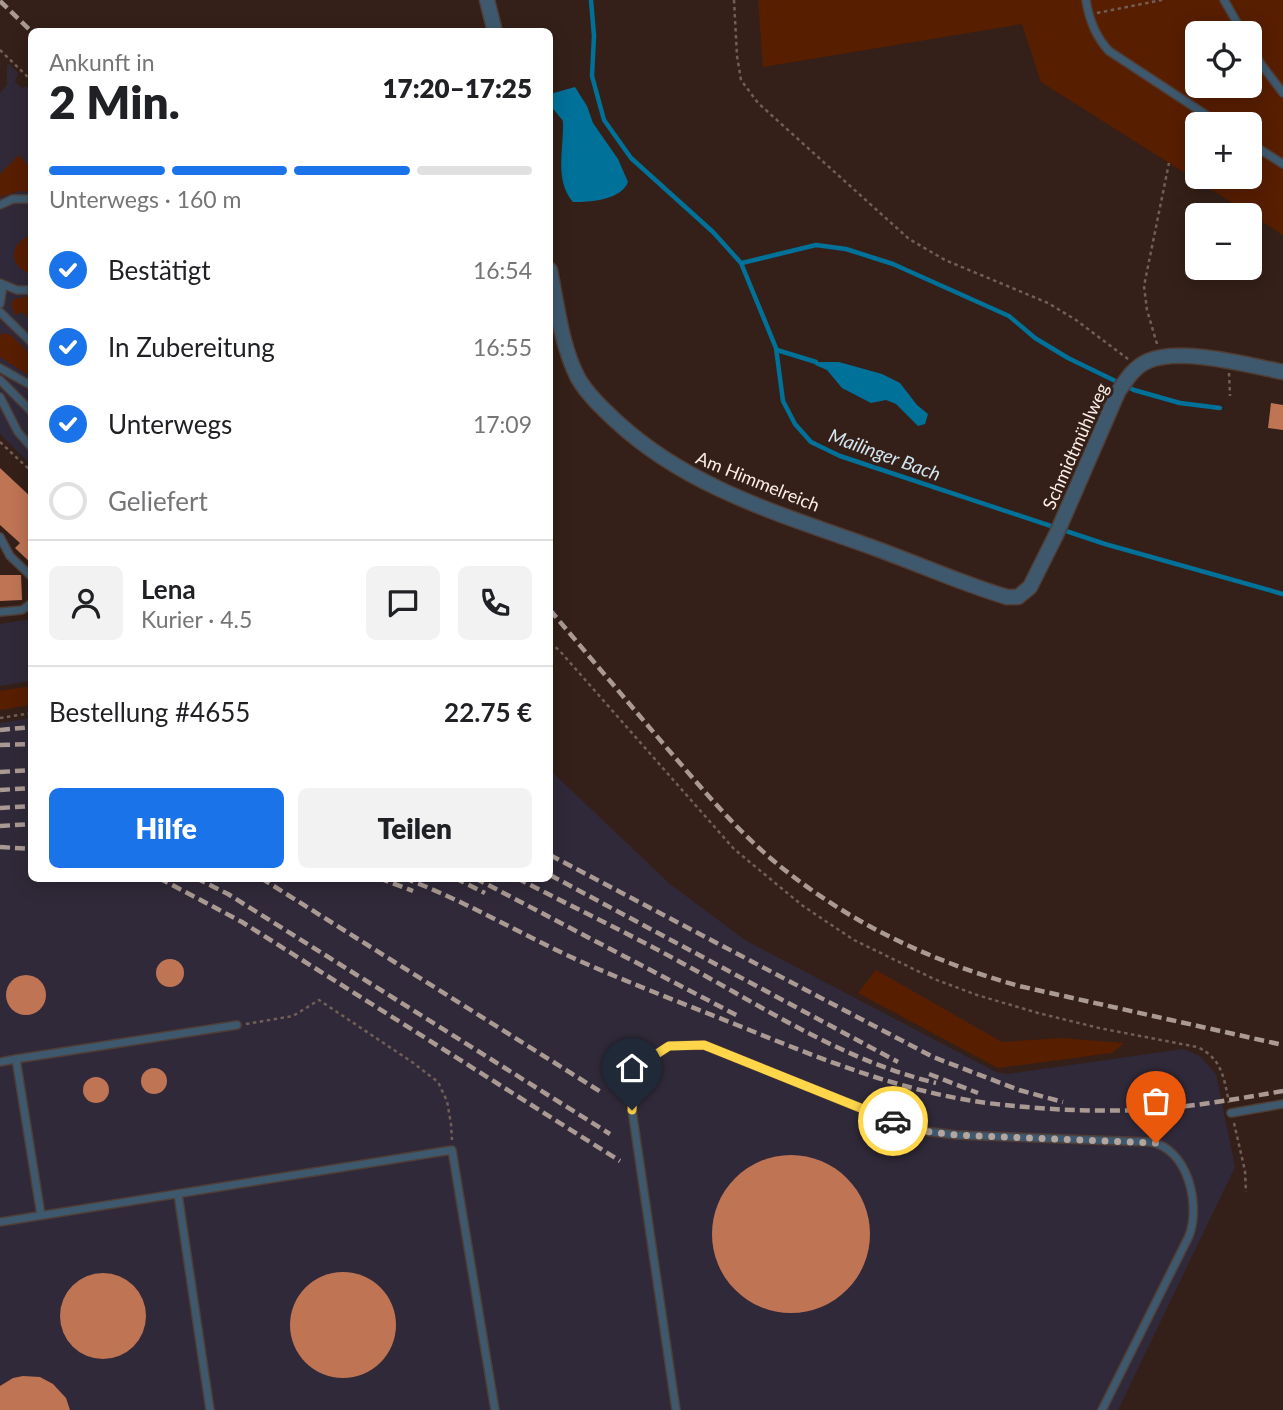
<!DOCTYPE html>
<html lang="de">
<head>
<meta charset="utf-8">
<style>
	:root { --surface:#fff; --page:#f2f2f2; --text:#202124; --muted:#757577; --line:#e0e0e0; --accent:#1a73e8 }
	body { margin:0; font-family:Lato,sans-serif; background:var(--page); color:var(--text); height:100vh; display:flex; flex-direction:column; font-size:26px; white-space:nowrap }
	* { box-sizing:border-box; margin:0 }
	p { font-size:23px; color:var(--muted) }
	.icon { flex:none; width:38px; height:38px; fill:none; stroke:currentColor; stroke-width:2; stroke-linecap:round; stroke-linejoin:round }
	.map { position:relative; flex:1; overflow:hidden }
	.drawer { position:absolute; left:28px; top:28px; width:525px; height:854px; display:flex; flex-direction:column; background:var(--surface); border-radius:10px; box-shadow:0 4px 18px #0003 }
	.drawer>* { flex:none }
	.controls { position:absolute; left:1185px; top:21px; display:grid; gap:14px }
	.controls a { display:grid; place-items:center; width:77px; height:77px; border-radius:10px; background:var(--surface); box-shadow:0 4px 18px #0003; font-size:35px }
	.pin { position:absolute; display:grid; place-items:center; width:60px; height:60px; color:#fff; margin:-72px -30px; border-radius:50% 50% 50% 0; rotate:-45deg; box-shadow:0 0 7px #0007 }
	.pin .icon { rotate:45deg }
	.courier { position:absolute; display:grid; place-items:center; width:70px; height:70px; margin:-35px; border:5px solid #ffd54a; border-radius:50%; background:#fff; color:#222; box-shadow:0 2px 9px #0007 }
	.overview em { font-style:normal; font-weight:800 }
	.overview div { display:flex; flex-direction:column-reverse }
	.overview { display:flex; align-items:center; justify-content:space-between; height:119px; padding:0 21px }
	h1 { font-size:46px; font-weight:800; line-height:52px }
	.bar { display:grid; grid-template-columns:repeat(4,1fr); gap:10px 7px; align-content:center; height:84px; padding:0 21px }
	.bar i { height:9px; border-radius:5px; background:var(--line) }
	.bar .selected { background:var(--accent) }
	.bar p { grid-column:span 4 }
	.line { display:flex; align-items:center; gap:18px; padding:0 21px; border-top:2px solid var(--line) }
	.line div { flex:1 }
	.round { display:grid; place-items:center; flex:none; width:74px; height:74px; border-radius:10px; background:var(--page) }
	ol { padding:0 21px; list-style:none }
	li { display:flex; align-items:center; gap:21px; height:77px }
	li p { margin-inline-start:auto }
	li .icon { padding:7px; border-radius:50%; background:var(--accent); color:#fff; stroke-width:4 }
	li:last-child { color:var(--muted) }
	li i { width:38px; height:38px; border:4px solid var(--line); border-radius:50% }
	.button { display:flex; gap:14px; margin-top:auto; padding:14px 21px }
	.button a { flex:1; height:80px; border-radius:10px; background:var(--accent); color:#fff; font-size:28px; font-weight:800; line-height:80px; text-align:center }
	.button a+a { background:var(--page); color:var(--text) }
	.map>svg:first-child { display:block }
	.commercial { fill:#322938 }
	.industrial { fill:#302939 }
	.green { fill:#581e00; fill-rule:evenodd }
	.water { fill:#007199 }
	.lines { fill:none; stroke-linecap:round; stroke-linejoin:round }
	.stream { stroke:#007199; stroke-width:4.5 }
	.building { fill:#bf7454 }
	.lane-casing { stroke:#503d35; stroke-width:10 }
	.street-casing { stroke:#503d35; stroke-width:17 }
	.path { stroke:#715f57; stroke-width:2.5; stroke-dasharray:3.5 3.5; stroke-linecap:butt }
	.lane { stroke:#3e596e; stroke-width:7 }
	.street { stroke:#3e596e; stroke-width:14 }
	.rail { stroke:#aa9a93; stroke-width:4.5; stroke-dasharray:10 5; stroke-linecap:butt }
	.done { stroke:#b5a59f; stroke-width:7; stroke-dasharray:0 12.6 }
	.route { stroke:#ffd54a; stroke-width:9 }
	.labels { text-anchor:middle; dominant-baseline:central; stroke-width:6; stroke-linejoin:round; paint-order:stroke }
	.street-label { font-size:18px; fill:#fbede7; stroke:#342018 }
	.water-label { font-size:19px; font-style:italic; fill:#d2e7f3; stroke:#342018 }
</style>
</head>
<body>
<div class="map">
<svg width="1283" height="1410" viewBox="0 0 1283 1410">
	<rect width="100%" height="100%" fill="#342018"/>
	<path class="commercial" d="M9 64 18 73 15 82 22 88 28 86 31 89V169L0 174V93L7 85V66Z"/>
	<g class="industrial">
		<path d="M19 155 31 169V465L0 434V174Z"/>
		<path d="M31 619V681L0 686V624Z"/>
		<path d="M31 718 32 878H550V770L670 884 745 940 996 1072 1007 1074 1183 1049 1200 1056 1216 1074 1235 1167 1118 1410H0V723Z"/>
	</g>
	<g class="green">
		<path d="M758 0H1283V235L1041 82 1022 24 763 67ZM1197 33H1250V86H1197ZM1197 124H1250V177H1197Z"/>
		<path d="M19 155 31 169V192L20 191 0 197V174Z"/>
		<path d="M31 236H32L31 274C9 268 8 242 31 236Z"/>
		<path d="M31 296V321L23 312 15 315 11 305 14 299Z"/>
		<path d="M3 333 11 335 31 355V377L0 357V335Z"/>
		<path d="M31 686V705L0 710V691Z"/>
		<path d="M876 970 1002 1042 1062 1038 1124 1043 1112 1053 998 1068 858 993Z"/>
	</g>
	<g class="water">
		<path d="M575 87 587 106 593 123 618 159 628 182C621 200 591 202 573 202 554 180 564 149 563 121L550 105V94Z"/>
		<path d="M816 362H839L882 374 900 383 917 405 928 414 925 424 918 426 896 404 886 400 871 403 842 388 827 370 815 365Z"/>
	</g>
	<g class="lines">
		<g class="stream">
			<path d="M591 0 594 36 592 76 604 120 631 158 713 232 741 263 776 348 783 401 795 424 811 442 840 456 1105 544 1283 594"/>
			<path d="M742 263 816 245 846 249 893 264 1009 316 1035 338 1068 358 1134 390 1180 403 1220 408"/>
			<path d="M777 350 816 362"/>
		</g>
	</g>
	<g class="building">
		<path d="M1271 403 1283 405V430L1268 428Z"/>
		<path d="M0 468 32 498V564L15 548 20 543 0 525Z"/>
		<path d="M0 575H21L22 600 0 601Z"/>
		<circle cx="170" cy="973" r="14"/>
		<circle cx="26" cy="995" r="20"/>
		<circle cx="154" cy="1081" r="13"/>
		<circle cx="96" cy="1090" r="13"/>
		<circle cx="791" cy="1234" r="79"/>
		<circle cx="343" cy="1325" r="53"/>
		<circle cx="103" cy="1316" r="43"/>
		<path d="M23 1376 40 1377 53 1384 66 1398 70 1410H0V1386L13 1378Z"/>
	</g>
	<g class="lines">
		<g class="lane-casing">
			<g id="lane">
				<path d="M1086 0C1089 20 1095 36 1109 51L1220 124"/>
				<path d="M1224 0 1243 33"/>
				<path d="M1250 45 1261 64 1283 93"/>
				<path d="M1250 143 1283 164"/>
				<path d="M0 205 13 199H32"/>
				<path d="M0 283 17 290H32"/>
				<path d="M0 304 3 286"/>
				<path d="M0 312 32 343"/>
				<path d="M0 368 32 386"/>
				<path d="M0 380 32 412"/>
				<path d="M0 397 18 432 32 448"/>
				<path d="M0 537 10 556 32 577"/>
				<path d="M0 612 22 610 32 603"/>
				<path d="M16 1059 237 1025"/>
				<path d="M0 1062 16 1059 41 1215"/>
				<path d="M1231 1113 1283 1104"/>
				<path d="M178 1194 210 1410"/>
				<path d="M0 1222 452 1150 495 1410"/>
				<path d="M676 1410 632 1110 633 1084 649 1059 669 1046 704 1045 915 1130 957 1135 1150 1142C1188 1148 1201 1205 1189 1236L1102 1410"/>
			</g>
		</g>
		<g class="street-casing">
			<g id="street">
				<path d="M487 0 495 32"/>
				<path d="M550 270C557 305 561 345 578 378 587 394 603 409 617 422 691 490 784 515 877 549 921 565 963 584 1007 597H1018L1030 587 1056 535 1118 392C1126 380 1134 367 1148 361 1181 347 1248 365 1283 372"/>
			</g>
		</g>
		<g class="path">
			<path d="M734 0 737 56 741 80 758 103 909 239 945 260 1048 303 1076 320 1128 359"/>
			<path d="M1097 13 1162 0"/>
			<path d="M0 50 32 81"/>
			<path d="M1157 344 1147 310 1144 286 1169 163"/>
			<path d="M1229 373 1230 396"/>
			<path d="M0 442 32 472"/>
			<path d="M550 643 559 650 734 849 803 906 854 940 934 979 977 995 1038 1013 1099 1028 1197 1047C1222 1058 1224 1078 1229 1103"/>
			<path d="M0 718 32 713"/>
			<path d="M246 1024 293 1016 319 1000 412 1062 438 1082 447 1101 451 1124 452 1140"/>
			<path d="M1234 1123 1245 1171 1246 1192"/>
		</g>
		<use href="#lane" class="lane"/>
		<use href="#street" class="street"/>
		<g class="rail">
			<path d="M0 1 32 32"/>
			<path d="M550 610C588 655 627 701 666 747 701 787 734 828 775 862 847 922 930 961 1019 986L1283 1045"/>
			<path d="M0 730 32 727"/>
			<path d="M0 745 32 744"/>
			<path d="M0 772 32 770"/>
			<path d="M0 790 32 788"/>
			<path d="M0 808 32 806"/>
			<path d="M0 826 32 824"/>
			<path d="M0 847 32 849"/>
			<path d="M550 855 933 1057 1019 1090 1063 1102"/>
			<path d="M550 875 898 1062"/>
			<path d="M159 878 242 922 620 1161"/>
			<path d="M196 878 228 894 610 1134"/>
			<path d="M261 878 601 1092"/>
			<path d="M379 878 413 891"/>
			<path d="M404 878C463 900 515 931 571 957 626 982 682 1003 737 1025 824 1060 910 1096 1005 1105 1060 1111 1124 1113 1179 1107 1214 1103 1248 1097 1283 1091"/>
			<path d="M455 878 485 893"/>
			<path d="M475 878 740 1017"/>
			<path d="M517 878C572 907 628 933 682 963 765 1008 844 1061 936 1083"/>
			<path d="M929 1074 978 1093"/>
		</g>
	</g>
	<g class="lines">
		<path class="done" d="M893 1121 915 1130 957 1135 1156 1143"/>
		<path class="route" d="M632 1110 634 1084 649 1059 669 1046 704 1045 893 1121"/>
	</g>
	<g class="labels">
		<g class="street-label">
			<text transform="translate(1075 446) rotate(-66)">Schmidtmühlweg</text>
			<text transform="translate(758 481) rotate(22)">Am Himmelreich</text>
		</g>
		<g class="water-label">
			<text transform="translate(885 454) rotate(20)">Mailinger Bach</text>
		</g>
	</g>
</svg>
<div class="controls">
<a><svg class="icon" aria-label="locate" viewBox="0 0 24 24"><circle cx="12" cy="12" r="6"/><path d="M12 2v4M12 18v4M2 12h4M18 12h4"/></svg></a>
<a>+</a>
<a>−</a>
</div>
<div class="pin" style="left:1156px;top:1143px;background:#ea580c"><svg class="icon" aria-label="bag" viewBox="0 0 24 24"><path d="M5 8h14l-1 12H6zM9 8a3 3 0 0 1 6 0"/></svg></div>
<div class="pin" style="left:632px;top:1110px;background:#1f2937"><svg class="icon" aria-label="home" viewBox="0 0 24 24"><path d="M3 11l9-7 9 7M6 9v11h12V9"/></svg></div>
<div class="courier" style="left:893px;top:1121px"><svg class="icon" aria-label="car" viewBox="0 0 24 24"><path d="M5 17H2v-5l4-1 3-4h7l3 4 3 1v5h-3M9 17h6M6 11h13"/><circle cx="7" cy="17" r="2"/><circle cx="17" cy="17" r="2"/></svg></div>
<section class="drawer">
<div class="overview"><div><h1>2 Min.</h1><p>Ankunft in</p></div><em>17:20–17:25</em></div>
<div class="bar"><i class="selected"></i><i class="selected"></i><i class="selected"></i><i></i><p>Unterwegs · 160 m</p></div>
<ol>
<li><svg class="icon" aria-label="check" viewBox="0 0 24 24"><path d="M5 12l5 5 9-10"/></svg>Bestätigt<p>16:54</p></li>
<li><svg class="icon" aria-label="check" viewBox="0 0 24 24"><path d="M5 12l5 5 9-10"/></svg>In Zubereitung<p>16:55</p></li>
<li><svg class="icon" aria-label="check" viewBox="0 0 24 24"><path d="M5 12l5 5 9-10"/></svg>Unterwegs<p>17:09</p></li>
<li><i></i>Geliefert</li>
</ol>
<div class="line" style="height:126px"><a class="round"><svg class="icon" aria-label="person" viewBox="0 0 24 24"><circle cx="12" cy="8" r="4"/><path d="M4 21q1-7 8-7t8 7"/></svg></a><div><b>Lena</b><p>Kurier · 4.5</p></div><a class="round"><svg class="icon" aria-label="chat" viewBox="0 0 24 24"><path d="M4 5h16v11H9l-5 4z"/></svg></a><a class="round"><svg class="icon" aria-label="phone" viewBox="0 0 24 24"><path d="M5 4h4l2 5-3 2q2 4 5 5l2-3 5 2v4C11 20 4 13 5 4z"/></svg></a></div>
<div class="line" style="height:91px"><div>Bestellung #4655</div><b>22.75 €</b></div>
<div class="button"><a>Hilfe</a><a>Teilen</a></div>
</section>
</div>
</body>
</html>
